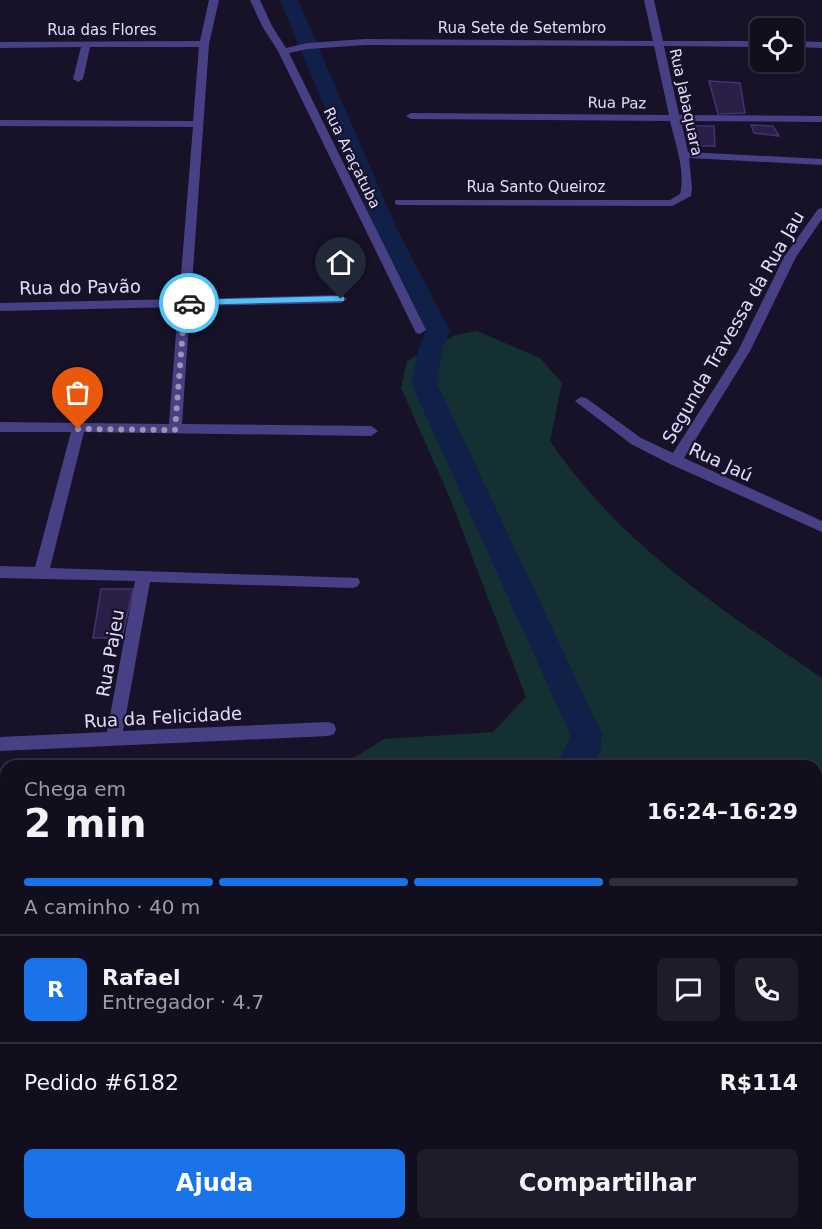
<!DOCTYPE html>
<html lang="pt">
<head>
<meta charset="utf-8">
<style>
	:root { --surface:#110e1e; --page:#1e1c2b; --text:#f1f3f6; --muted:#9c9ca4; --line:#302e3c; --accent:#1a73e8 }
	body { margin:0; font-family:"DejaVu Sans",sans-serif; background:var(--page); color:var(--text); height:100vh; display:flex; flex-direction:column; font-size:22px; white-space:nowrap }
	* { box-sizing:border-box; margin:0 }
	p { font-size:20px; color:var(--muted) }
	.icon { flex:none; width:33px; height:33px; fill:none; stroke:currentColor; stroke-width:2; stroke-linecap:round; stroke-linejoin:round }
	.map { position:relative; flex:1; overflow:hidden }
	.sheet { position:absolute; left:0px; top:760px; width:822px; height:470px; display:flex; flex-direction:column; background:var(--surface); border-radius:18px 18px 0 0; box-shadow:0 2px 4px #0004,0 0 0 2px var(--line) }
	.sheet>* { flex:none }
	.buttons { position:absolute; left:750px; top:18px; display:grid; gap:12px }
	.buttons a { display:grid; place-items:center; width:54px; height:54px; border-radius:9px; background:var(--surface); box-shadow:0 2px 4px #0004,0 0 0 2px var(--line); font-size:30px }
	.pin { position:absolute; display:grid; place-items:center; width:51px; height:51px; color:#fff; margin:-62px -26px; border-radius:50% 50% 50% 0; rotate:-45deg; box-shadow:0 0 6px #0007 }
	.pin .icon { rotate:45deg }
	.courier { position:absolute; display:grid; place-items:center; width:60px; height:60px; margin:-30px; border:4px solid #4fc3f7; border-radius:50%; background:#fff; color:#222; box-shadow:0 2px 8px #0007 }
	.summary em { font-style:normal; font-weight:700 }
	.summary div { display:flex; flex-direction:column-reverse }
	.summary { display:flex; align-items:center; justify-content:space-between; height:102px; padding:0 24px }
	h1 { font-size:39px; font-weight:700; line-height:45px }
	.bar { display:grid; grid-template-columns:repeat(4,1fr); gap:9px 6px; align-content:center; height:72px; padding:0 24px }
	.bar i { height:8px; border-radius:4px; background:var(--line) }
	.bar .current { background:var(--accent) }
	.bar p { grid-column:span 4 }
	.line { display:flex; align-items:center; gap:15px; padding:0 24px; border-top:2px solid var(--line) }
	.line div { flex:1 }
	.round { display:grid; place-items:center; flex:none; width:63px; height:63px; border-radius:9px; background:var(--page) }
	.cta { display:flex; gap:12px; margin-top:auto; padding:12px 24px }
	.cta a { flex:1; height:69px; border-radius:9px; background:var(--accent); color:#fff; font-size:24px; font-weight:700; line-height:69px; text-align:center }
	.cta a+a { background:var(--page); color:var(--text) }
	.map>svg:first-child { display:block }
	.green { fill:#153032 }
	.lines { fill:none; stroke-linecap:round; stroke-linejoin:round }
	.canal { fill:#102049; fill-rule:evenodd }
	.building { fill:#2b1f48; stroke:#443273; stroke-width:1.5 }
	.street { fill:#484084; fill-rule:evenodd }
	.route { fill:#4fc3f7 }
	.done { stroke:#9b95b2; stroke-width:6; stroke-dasharray:0 10.8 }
	.labels { text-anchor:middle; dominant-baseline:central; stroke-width:4.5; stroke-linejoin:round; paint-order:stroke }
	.far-street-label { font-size:15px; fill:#e2dbfd; stroke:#171228 }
	.street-label { font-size:18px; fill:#e2dbfd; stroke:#171228 }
</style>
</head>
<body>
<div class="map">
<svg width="822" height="1229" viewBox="0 0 822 1229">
	<rect width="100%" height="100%" fill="#171228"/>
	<path class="green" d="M477 331 540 358 562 383 550 441C621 546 720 608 822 678V1229H681L678 1224H816V766H341L384 739 493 732 526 697 449 496 401 388 407 361 456 335Z"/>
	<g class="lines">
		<g class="canal">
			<path d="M280 0H298L397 229 450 331 443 348 437 383 602 734 600 752 591 766H555C560 754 568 748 570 734L411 383 419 348 426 331 375 229Z"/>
			<path d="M816 1153 822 1155V1201L816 1199Z"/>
		</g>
	</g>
	<g class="building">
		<path d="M709 81 740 83 745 113 718 114Z"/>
		<path d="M751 125 773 126 779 136 754 133Z"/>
		<path d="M689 126H714L715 146H693Z"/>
		<path d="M101 589H133L122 638H93Z"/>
		<path d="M229 1224H308L310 1229H230Z"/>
	</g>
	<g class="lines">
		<g class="street">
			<path d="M209 0H219L209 44 191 299 341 295 347 299 341 303 190 306 182 424 371 426 378 431 371 436 84 432 50 568 358 578 360 582 358 586 353 588 150 582 123 731 328 722 334 724 336 729 334 734 328 736 0 751V737L107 732 135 581 0 578V566L35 567 71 432H0V422L169 424 178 307 0 311V303L179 299 193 127 0 126V120L193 121 199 47H90L83 79 78 82 73 79 81 47 0 48V42L200 41Z"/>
			<path d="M250 0H260L272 26 286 48 308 43 365 39 653 41 644 0H654L663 41H760V47L664 46 679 115 822 116V122L681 121 688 152 822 159V165L689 158 692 188 691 196 672 206 399 205 395 204V200H670L680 194C686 172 675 143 670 121L411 119 406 116 411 113 669 115 654 46 365 45 308 49 289 53 426 330 420 334 416 333 278 51 262 26Z"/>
			<path d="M794 41 822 42V48L794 47Z"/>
			<path d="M822 208V219L796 257 750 351 684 458 822 521V532L670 464 631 444 575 401 581 397 586 398 641 438 673 453 738 351 784 257 818 209Z"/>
			<path d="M438 1224H458L456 1229H436Z"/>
		</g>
	</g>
	<path class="route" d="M341 296 344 297V301L189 305 185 303 189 300Z"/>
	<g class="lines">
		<path class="done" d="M78 429 175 430 185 303H189"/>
	</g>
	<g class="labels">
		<g class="far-street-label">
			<text x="522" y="28">Rua Sete de Setembro</text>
			<text x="102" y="30">Rua das Flores</text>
			<text transform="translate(686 102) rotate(78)">Rua Jabaquara</text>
			<text transform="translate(617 103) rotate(1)">Rua Paz</text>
			<text transform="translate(352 158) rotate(64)">Rua Araçatuba</text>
			<text x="536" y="187">Rua Santo Queiroz</text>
		</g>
		<g class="street-label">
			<text transform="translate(80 287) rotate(-1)">Rua do Pavão</text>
			<text transform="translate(733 327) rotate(-60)">Segunda Travessa da Rua Jau</text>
			<text transform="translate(721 462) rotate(25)">Rua Jaú</text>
			<text transform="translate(110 653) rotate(-80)">Rua Pajeu</text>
			<text transform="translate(163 717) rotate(-3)">Rua da Felicidade</text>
		</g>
	</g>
</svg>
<div class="buttons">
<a><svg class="icon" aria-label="locate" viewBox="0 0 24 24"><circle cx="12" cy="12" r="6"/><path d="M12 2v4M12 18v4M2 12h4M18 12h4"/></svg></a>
</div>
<div class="pin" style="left:78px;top:429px;background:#ea580c"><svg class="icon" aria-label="bag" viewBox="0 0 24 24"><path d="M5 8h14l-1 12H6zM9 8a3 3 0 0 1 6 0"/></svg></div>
<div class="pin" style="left:341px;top:299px;background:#1f2937"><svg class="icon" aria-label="home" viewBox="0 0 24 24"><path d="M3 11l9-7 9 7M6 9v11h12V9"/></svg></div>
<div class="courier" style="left:189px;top:303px"><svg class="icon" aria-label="car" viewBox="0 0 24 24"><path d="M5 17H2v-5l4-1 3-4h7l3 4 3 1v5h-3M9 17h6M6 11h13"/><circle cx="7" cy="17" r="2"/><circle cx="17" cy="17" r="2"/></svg></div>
<section class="sheet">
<div class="summary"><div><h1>2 min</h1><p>Chega em</p></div><em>16:24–16:29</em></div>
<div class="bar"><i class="current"></i><i class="current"></i><i class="current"></i><i></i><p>A caminho · 40 m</p></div>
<div class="line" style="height:108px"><b class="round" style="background:var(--accent);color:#fff">R</b><div><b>Rafael</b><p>Entregador · 4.7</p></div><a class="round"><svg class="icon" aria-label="chat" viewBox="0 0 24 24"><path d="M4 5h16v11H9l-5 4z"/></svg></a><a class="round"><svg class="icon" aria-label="phone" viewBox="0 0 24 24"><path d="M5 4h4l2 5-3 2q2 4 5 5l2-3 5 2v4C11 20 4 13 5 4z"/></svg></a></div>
<div class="line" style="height:78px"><div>Pedido #6182</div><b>R$114</b></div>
<div class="cta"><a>Ajuda</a><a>Compartilhar</a></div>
</section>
</div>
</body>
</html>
